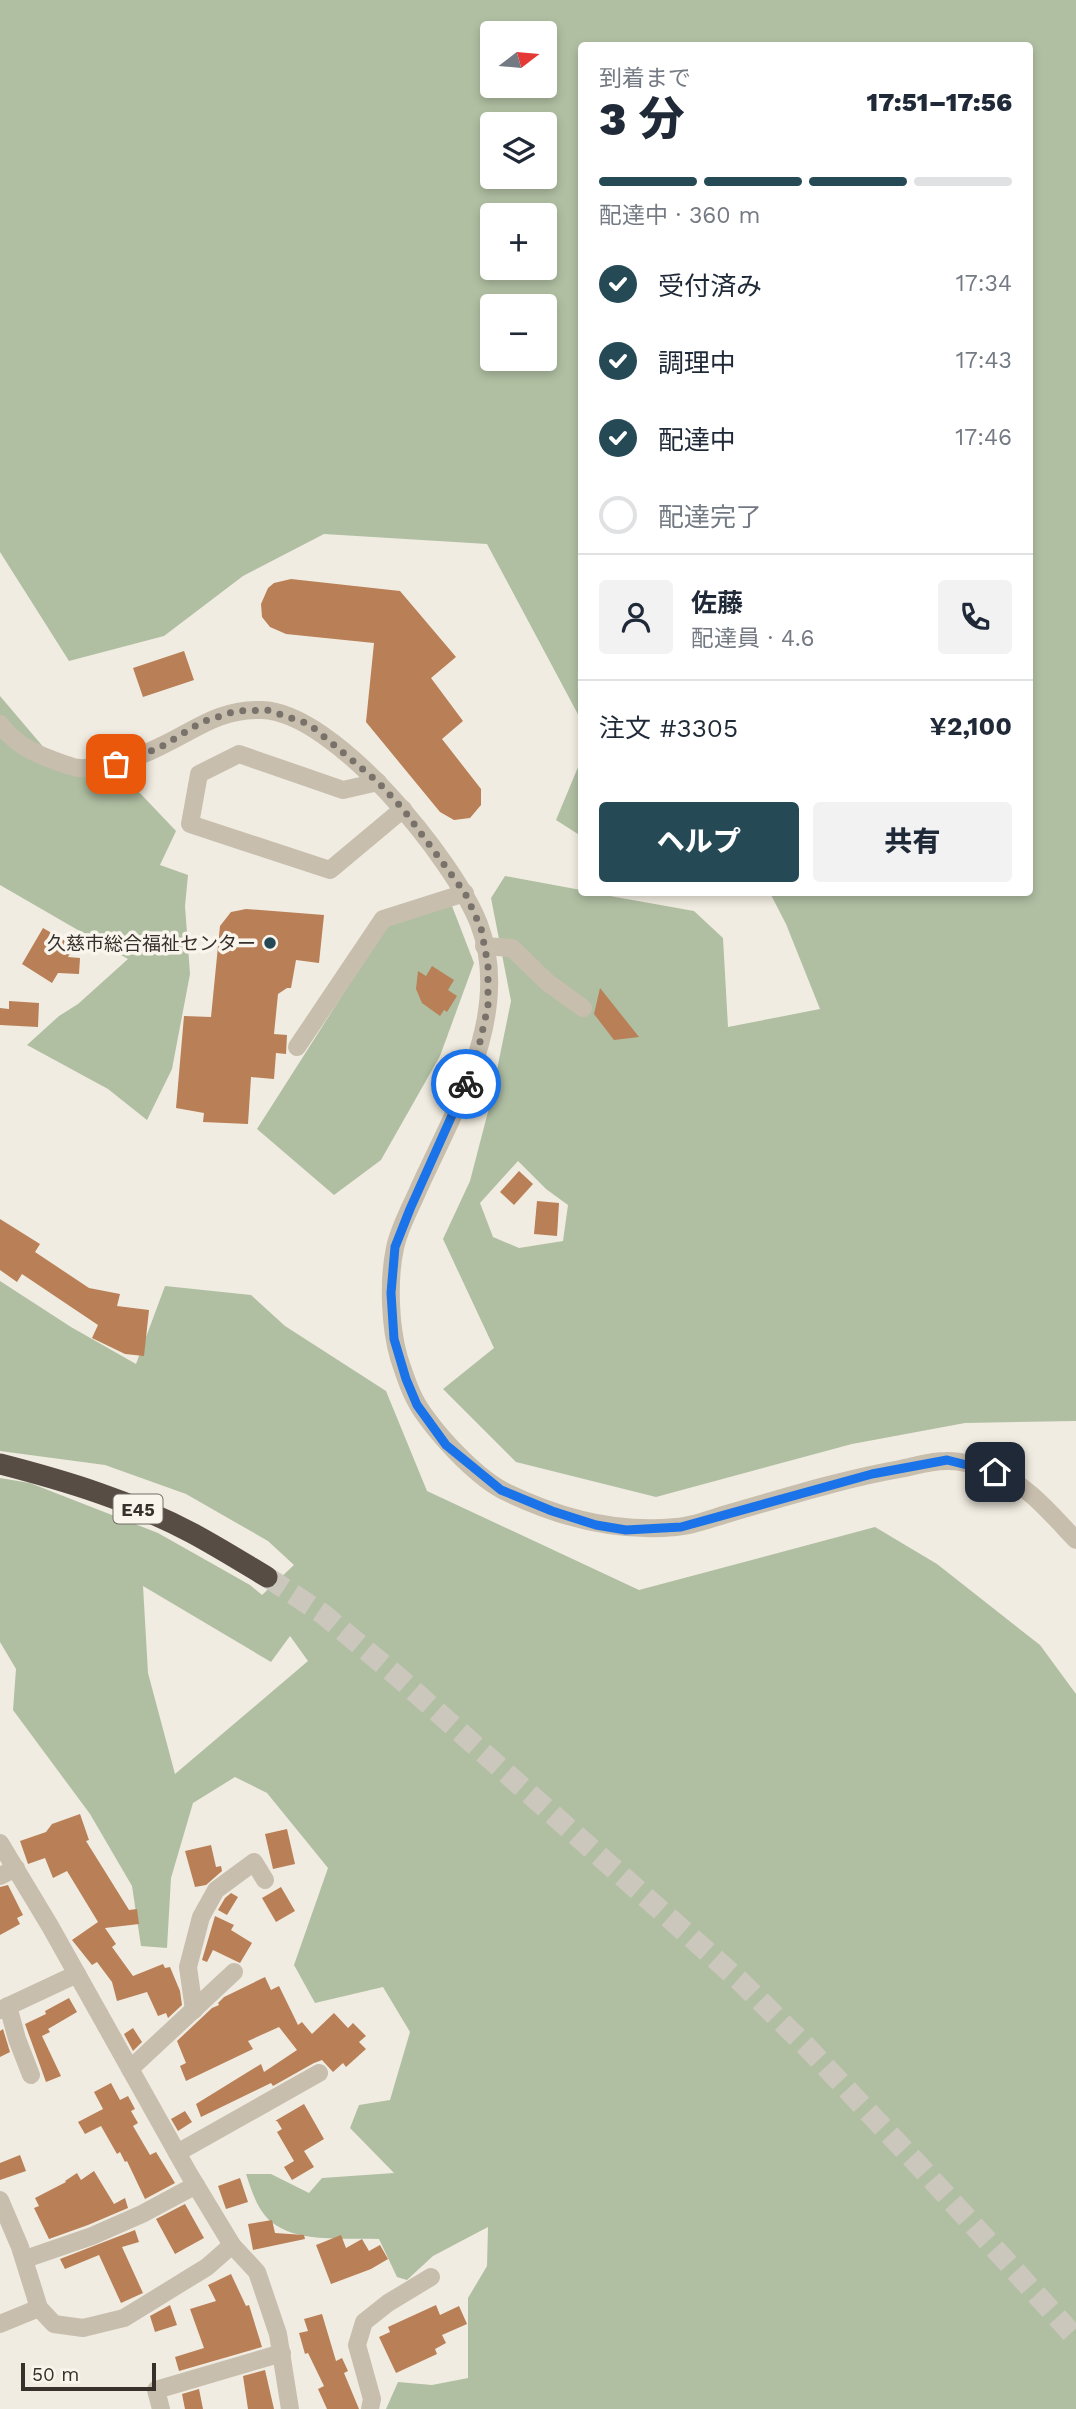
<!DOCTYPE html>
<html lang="ja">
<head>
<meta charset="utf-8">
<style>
	:root { --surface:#fff; --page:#f2f2f3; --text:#1f2937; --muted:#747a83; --line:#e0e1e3; --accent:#254a55 }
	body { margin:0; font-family:"Work Sans","Noto Sans JP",sans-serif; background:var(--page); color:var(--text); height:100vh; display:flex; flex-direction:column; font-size:26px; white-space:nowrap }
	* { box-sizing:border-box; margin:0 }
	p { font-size:23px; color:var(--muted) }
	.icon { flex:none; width:38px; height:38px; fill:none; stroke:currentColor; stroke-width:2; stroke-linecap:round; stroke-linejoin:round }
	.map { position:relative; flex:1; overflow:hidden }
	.details { position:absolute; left:578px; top:42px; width:455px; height:854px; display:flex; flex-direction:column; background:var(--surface); border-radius:7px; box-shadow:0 4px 10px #0003 }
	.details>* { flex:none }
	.needle { width:46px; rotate:74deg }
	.controls { position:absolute; left:480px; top:21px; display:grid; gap:14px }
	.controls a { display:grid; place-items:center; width:77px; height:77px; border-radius:7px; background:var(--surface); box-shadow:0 4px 10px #0003; font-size:35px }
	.scale { position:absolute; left:21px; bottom:18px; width:135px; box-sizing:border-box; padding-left:7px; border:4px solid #38312b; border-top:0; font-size:19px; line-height:24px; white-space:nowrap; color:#38312b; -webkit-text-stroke:5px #f9f5ed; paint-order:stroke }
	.pin { position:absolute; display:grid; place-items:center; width:60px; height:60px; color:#fff; margin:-30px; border-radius:14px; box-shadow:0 4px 10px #0006 }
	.courier { position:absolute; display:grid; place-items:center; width:70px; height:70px; margin:-35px; border:5px solid #1a73e8; border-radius:50%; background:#fff; color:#222; box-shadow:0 2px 9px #0007 }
	.summary em { font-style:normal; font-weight:800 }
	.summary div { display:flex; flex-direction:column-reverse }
	.summary { display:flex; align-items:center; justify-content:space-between; height:119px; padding:0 21px }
	h1 { font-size:46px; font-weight:800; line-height:52px }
	.bar { display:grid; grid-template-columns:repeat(4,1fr); gap:10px 7px; align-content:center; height:84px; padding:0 21px }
	.bar i { height:9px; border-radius:5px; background:var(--line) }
	.bar .selected { background:var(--accent) }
	.bar p { grid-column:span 4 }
	.line { display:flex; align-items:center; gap:18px; padding:0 21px; border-top:2px solid var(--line) }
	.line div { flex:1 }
	.round { display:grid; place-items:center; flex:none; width:74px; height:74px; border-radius:7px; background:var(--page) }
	ol { padding:0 21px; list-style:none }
	li { display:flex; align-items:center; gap:21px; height:77px }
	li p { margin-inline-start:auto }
	li .icon { padding:7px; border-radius:50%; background:var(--accent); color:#fff; stroke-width:4 }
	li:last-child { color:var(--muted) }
	li i { width:38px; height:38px; border:4px solid var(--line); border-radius:50% }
	.primary-button { display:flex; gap:14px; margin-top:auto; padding:14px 21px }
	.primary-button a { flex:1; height:80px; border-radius:7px; background:var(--accent); color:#fff; font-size:28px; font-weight:800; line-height:80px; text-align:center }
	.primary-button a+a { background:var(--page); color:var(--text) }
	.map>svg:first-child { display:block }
	.green { fill:#b0bfa2; fill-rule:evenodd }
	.building { fill:#b97f56 }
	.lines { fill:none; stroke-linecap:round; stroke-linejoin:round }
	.highway-tunnel { stroke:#ccc7bd; stroke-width:21; stroke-dasharray:21 10; stroke-linecap:butt }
	.minor { stroke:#c8beae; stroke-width:18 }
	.highway { stroke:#574d44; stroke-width:21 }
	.done { stroke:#79726b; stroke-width:7; stroke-dasharray:0 12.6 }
	.route { stroke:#1a73e8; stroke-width:9 }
	.poi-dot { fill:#254a55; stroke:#f9f5ed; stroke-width:2.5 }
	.labels { text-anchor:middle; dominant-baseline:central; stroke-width:7; stroke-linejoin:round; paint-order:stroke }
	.shield { fill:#f9f5ed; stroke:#726c65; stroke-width:2 }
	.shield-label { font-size:18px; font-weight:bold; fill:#38312b }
	.poi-label { font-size:19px; fill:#38312b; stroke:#f9f5ed; text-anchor:end }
</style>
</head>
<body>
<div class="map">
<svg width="1076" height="2409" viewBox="0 0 1076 2409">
	<rect width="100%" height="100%" fill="#f1ece1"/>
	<g class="green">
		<path d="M0 0H1076V1421L965 1423 852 1444 656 1497 516 1462 443 1389 494 1348 443 1239 470 1181 490 1104 511 1001 491 898 505 876 581 890V892L593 893 694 911 723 938 728 1027 820 1009 786 924 770 893 1029 892V46H581V720L487 544 324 534 243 576 164 636 69 661 0 552ZM492 33H544V86H492ZM492 124H544V177H492ZM492 215H544V268H492ZM492 306H544V359H492ZM518 1161 546 1189 568 1205 563 1241 519 1248 493 1237 480 1203Z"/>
		<path d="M0 696 45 749 138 791 176 831 160 865 188 875 185 906 190 974 172 1069 147 1120 108 1089 27 1045 59 1016 78 1004 128 959 0 885Z"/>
		<path d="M581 760V836L556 820Z"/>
		<path d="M452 906 474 963 440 1056 381 1160 334 1195 257 1129 387 925Z"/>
		<path d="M0 1281 71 1327 136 1364 165 1286 251 1295 285 1326 386 1391 427 1491 639 1590 875 1527 937 1564 1040 1645 1076 1694V2409H386L398 2382 432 2385 468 2378V2298L487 2266 488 2227 433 2256 407 2280 397 2277 379 2239C342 2237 283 2246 261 2210 254 2199 250 2186 246 2174H271L309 2193 322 2178 394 2173 350 2128 359 2105 390 2100 410 2032 383 1987 315 2003 294 1965 328 1868 267 1793 235 1777 193 1803 171 1878 167 1948 141 1946 132 1886 90 1814 13 1710 16 1669 0 1642V1478L30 1483 158 1533 250 1585 262 1595 294 1565 268 1541 186 1494 105 1465 0 1451ZM143 1586 271 1662 290 1636 308 1661 175 1774 148 1673Z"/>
	</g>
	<g class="building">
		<path d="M291 579 400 591 456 657 431 678 463 721 442 739 481 789V805L470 818 454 820 440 812 366 722 374 643 286 634 270 627 262 617 261 604 268 588 274 583Z"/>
		<path d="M184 651 194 680 143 697 133 668Z"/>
		<path d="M246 909 324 915 319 963 296 960 291 988H287L278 994 274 1034 287 1035 286 1054 276 1053 274 1079 251 1077 248 1124 203 1122 204 1113 176 1108 184 1016 211 1017 220 926 231 912Z"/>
		<path d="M43 928 74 946 68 957 80 958 79 974 58 973 52 983 22 964Z"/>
		<path d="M432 966 454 980 448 990 457 996 447 1012 444 1010 440 1016 422 1003 416 989 418 971 426 976Z"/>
		<path d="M600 988 639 1037 614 1040 594 1014Z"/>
		<path d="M9 1001 39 1003 38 1027 0 1025V1008L9 1009Z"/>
		<path d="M519 1171 533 1184 514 1205 500 1192Z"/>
		<path d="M537 1201 559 1203 557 1236 534 1234Z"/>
		<path d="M0 1219 40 1244 35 1252 89 1288 120 1294 117 1306 149 1310 144 1356 125 1354 92 1338 98 1325 22 1274 17 1282 0 1270Z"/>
		<path d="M80 1814 89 1840 86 1841 129 1910 137 1909 139 1924 105 1928 116 1944 112 1947 133 1976 163 1964 165 1968 170 1967 180 1991 182 2005 168 2018 166 2013 158 2016 147 1992 117 2001 112 1982 97 1962 92 1965 72 1940 98 1922 67 1871 53 1878 45 1858 28 1864 20 1841 46 1832 52 1824Z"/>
		<path d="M287 1829 295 1864 273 1869 265 1834Z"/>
		<path d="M211 1845 216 1867 221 1866 222 1871 206 1885 195 1887 185 1851Z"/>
		<path d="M8 1885 23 1915 17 1918 20 1924 0 1935V1887Z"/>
		<path d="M281 1887 295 1911 276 1922 262 1898Z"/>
		<path d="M231 1893 238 1897 227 1915 218 1910 225 1898Z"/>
		<path d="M215 1916 234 1925 231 1930 252 1943 240 1963 213 1950 207 1962 202 1960Z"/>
		<path d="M265 1977 271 1990 279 1986 298 2025 302 2022 312 2034 334 2013 348 2028 353 2023 366 2036 359 2042 366 2049 346 2067 343 2063 333 2072 322 2060 314 2063 273 2086 271 2083 201 2117 196 2104 261 2064 264 2072 297 2050 279 2027 248 2041 253 2049 186 2081 180 2066 186 2063 177 2041 212 2008 219 2005 218 2003 224 1997Z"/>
		<path d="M69 1998 77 2012 48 2029 50 2032 42 2036 61 2076 46 2082 25 2024 46 2014 45 2011Z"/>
		<path d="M133 2028 142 2042 133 2051 124 2034Z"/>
		<path d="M3 2029 10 2052 0 2057V2031Z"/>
		<path d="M111 2083 120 2100 128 2096 135 2109 131 2111 138 2123 133 2126 150 2155 156 2152 175 2183 145 2199 127 2161 125 2162 120 2152 117 2154 101 2126 85 2134 78 2122 103 2109 94 2092Z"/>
		<path d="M304 2104 324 2139 304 2151 314 2167 292 2180 284 2167 294 2161 277 2132 282 2129 277 2121H275Z"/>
		<path d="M185 2111 192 2122 178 2131 171 2119Z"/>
		<path d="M20 2155 26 2171 0 2180V2163Z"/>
		<path d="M94 2171 114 2204 125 2198 128 2208 88 2225 49 2239 34 2208 39 2206 35 2198 66 2182 65 2181 77 2173 81 2180Z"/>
		<path d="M240 2178 248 2202 226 2209 218 2186Z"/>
		<path d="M185 2204 204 2238 175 2254 156 2219Z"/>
		<path d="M272 2220 275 2233 304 2235 305 2239 253 2250 248 2224Z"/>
		<path d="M135 2230 139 2242 122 2247 143 2293 121 2303 99 2255 65 2269 60 2259Z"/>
		<path d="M341 2235 346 2248 362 2239 369 2251 380 2245 388 2259 371 2269 331 2284 316 2245Z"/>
		<path d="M231 2274 246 2306 249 2305 262 2347 179 2371 175 2357 204 2348 190 2309 216 2301 208 2285Z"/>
		<path d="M170 2305 177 2325 155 2332 150 2316Z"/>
		<path d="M436 2305 440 2315 459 2306 467 2324 442 2335 446 2343 435 2349 437 2354 396 2373 379 2337 390 2332 388 2327Z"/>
		<path d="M322 2314 336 2361 342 2358 348 2371 344 2373 359 2409H327L318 2389 324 2386 308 2353 305 2354 299 2333 308 2331 304 2319Z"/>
		<path d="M265 2370 274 2409H248L243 2376Z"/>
		<path d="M199 2389 203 2409H185L182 2394Z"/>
	</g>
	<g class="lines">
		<path class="highway-tunnel" d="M267 1577 323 1614 397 1676 739 1980 806 2046 925 2172 1076 2338"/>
		<g class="minor">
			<path d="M0 724C14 743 31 752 53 760 61 763 71 767 79 768 81 769 95 767 97 766 119 763 140 757 159 747 196 730 218 709 262 710 335 712 454 860 479 924 513 1013 455 1109 419 1188 411 1207 399 1228 395 1248 388 1281 390 1327 399 1358 406 1379 412 1399 426 1417 444 1442 479 1479 506 1492 560 1518 616 1533 676 1527 694 1526 712 1518 730 1513 786 1497 843 1479 900 1469 915 1466 931 1461 946 1461 959 1460 978 1466 991 1471 1026 1482 1051 1514 1076 1540"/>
			<path d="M378 782 343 790 239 754 199 774 190 824 330 870 403 809"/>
			<path d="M484 946 512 948 547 982 583 1008"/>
			<path d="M297 1047 383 919 465 893"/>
			<path d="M0 1843 50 1926 189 2174 232 2245 257 2272 278 2334 290 2409"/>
			<path d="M0 1876 16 1868"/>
			<path d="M8 2006 17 2039 31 2075"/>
			<path d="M0 2010 77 1974"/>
			<path d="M194 2010 188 1967 201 1917 216 1890 254 1862 265 1880"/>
			<path d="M130 2069 234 1972"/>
			<path d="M177 2153 319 2073"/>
			<path d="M0 2200 20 2247 39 2308 54 2324 83 2328 124 2318 207 2267 232 2245"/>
			<path d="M34 2256 92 2236 142 2214 196 2185"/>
			<path d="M0 2324 39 2308"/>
			<path d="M161 2409 156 2390 282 2353"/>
			<path d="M370 2409 372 2399 357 2345 364 2322 388 2303 431 2277"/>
		</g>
		<path class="highway" d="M0 1464C66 1481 132 1501 192 1533 218 1547 242 1562 267 1577"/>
	</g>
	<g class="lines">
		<path class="done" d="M116 764 159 748 202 722 236 711 267 710 309 724 378 782 403 809 465 893 481 928 488 965V1006L479 1046 466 1084"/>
		<path class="route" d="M466 1084 410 1209 395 1247 391 1293 394 1339 406 1379 417 1405 446 1445 501 1490 552 1511 596 1525 626 1530 681 1527 872 1474 947 1460 995 1472"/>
	</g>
	<circle class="poi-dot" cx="270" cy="943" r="7"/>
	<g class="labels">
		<rect class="shield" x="113.5" y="1494.5" width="49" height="29" rx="5"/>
		<g class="shield-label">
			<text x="138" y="1509">E45</text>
		</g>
		<g class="poi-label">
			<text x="256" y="943">久慈市総合福祉センター</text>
		</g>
	</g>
</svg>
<div class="controls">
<a><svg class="needle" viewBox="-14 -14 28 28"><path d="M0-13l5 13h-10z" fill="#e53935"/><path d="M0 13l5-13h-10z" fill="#747a83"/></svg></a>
<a><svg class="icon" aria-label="layers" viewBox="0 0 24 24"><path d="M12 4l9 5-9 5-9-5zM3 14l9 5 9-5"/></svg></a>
<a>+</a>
<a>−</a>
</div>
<div class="scale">50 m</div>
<div class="pin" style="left:116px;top:764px;background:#ea580c"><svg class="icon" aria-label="bag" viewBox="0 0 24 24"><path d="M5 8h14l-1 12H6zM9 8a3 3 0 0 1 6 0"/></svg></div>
<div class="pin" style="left:995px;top:1472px;background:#1f2937"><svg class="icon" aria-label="home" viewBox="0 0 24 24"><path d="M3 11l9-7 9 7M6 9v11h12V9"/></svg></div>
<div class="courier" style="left:466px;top:1084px"><svg class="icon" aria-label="bike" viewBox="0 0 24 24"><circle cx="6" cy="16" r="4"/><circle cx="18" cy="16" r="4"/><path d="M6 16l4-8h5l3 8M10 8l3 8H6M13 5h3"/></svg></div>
<section class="details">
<div class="summary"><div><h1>3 分</h1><p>到着まで</p></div><em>17:51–17:56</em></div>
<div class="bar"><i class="selected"></i><i class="selected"></i><i class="selected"></i><i></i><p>配達中 · 360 m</p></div>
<ol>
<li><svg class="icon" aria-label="check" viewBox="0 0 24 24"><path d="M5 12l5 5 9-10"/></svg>受付済み<p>17:34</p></li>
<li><svg class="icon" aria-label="check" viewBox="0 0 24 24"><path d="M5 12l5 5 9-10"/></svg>調理中<p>17:43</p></li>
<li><svg class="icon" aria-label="check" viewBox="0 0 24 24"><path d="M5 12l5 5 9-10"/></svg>配達中<p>17:46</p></li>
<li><i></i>配達完了</li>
</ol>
<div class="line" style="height:126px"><a class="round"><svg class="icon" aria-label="person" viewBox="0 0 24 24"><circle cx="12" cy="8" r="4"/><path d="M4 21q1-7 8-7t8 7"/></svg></a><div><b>佐藤</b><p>配達員 · 4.6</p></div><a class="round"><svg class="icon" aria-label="phone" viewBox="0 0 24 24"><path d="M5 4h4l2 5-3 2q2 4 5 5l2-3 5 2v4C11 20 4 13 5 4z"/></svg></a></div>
<div class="line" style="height:91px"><div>注文 #3305</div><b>¥2,100</b></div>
<div class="primary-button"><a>ヘルプ</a><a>共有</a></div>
</section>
</div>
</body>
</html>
